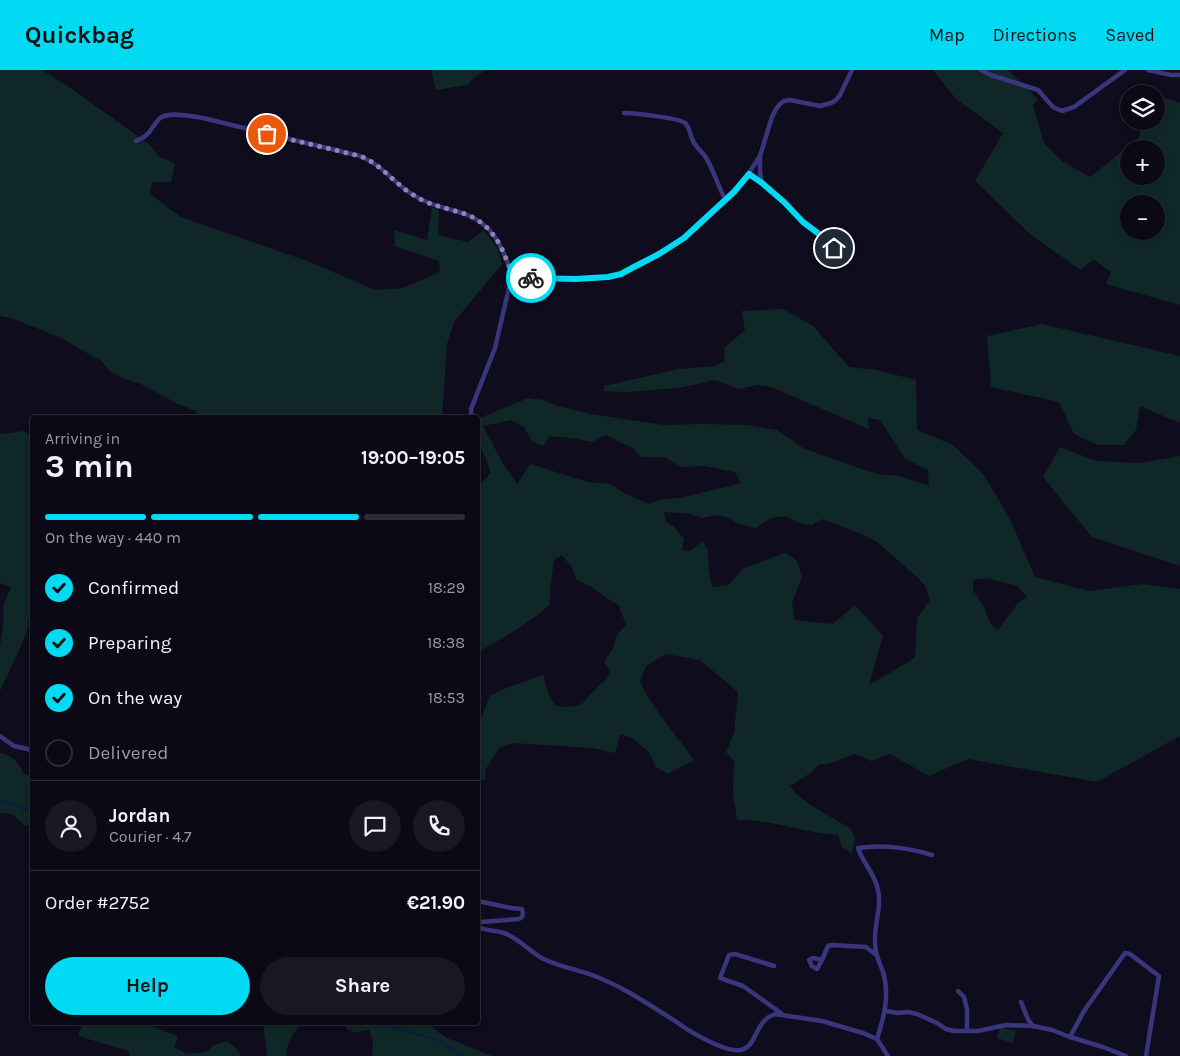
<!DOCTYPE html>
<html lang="en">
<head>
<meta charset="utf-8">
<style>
	:root { --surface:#0b0916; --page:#191723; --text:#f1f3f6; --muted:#9a9aa1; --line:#2b2a35; --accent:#00daf3 }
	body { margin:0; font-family:Karla,sans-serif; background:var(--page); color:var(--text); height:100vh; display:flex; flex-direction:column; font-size:19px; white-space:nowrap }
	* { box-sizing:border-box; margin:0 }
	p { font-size:16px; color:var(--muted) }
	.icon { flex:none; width:28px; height:28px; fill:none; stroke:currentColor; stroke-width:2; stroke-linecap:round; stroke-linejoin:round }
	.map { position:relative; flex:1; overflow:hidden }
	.side { position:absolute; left:30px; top:345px; width:450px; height:610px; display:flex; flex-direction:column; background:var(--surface); border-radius:5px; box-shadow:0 2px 8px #0003,0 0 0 1px var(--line) }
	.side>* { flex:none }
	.controls { position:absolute; left:1120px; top:15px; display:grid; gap:10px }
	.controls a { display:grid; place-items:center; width:45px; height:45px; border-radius:50%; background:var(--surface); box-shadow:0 2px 8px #0003,0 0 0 1px var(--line); font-size:25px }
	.pin { position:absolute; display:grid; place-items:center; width:42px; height:42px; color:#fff; margin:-21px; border:2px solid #fff; border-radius:50%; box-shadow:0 1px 5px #0007 }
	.courier { position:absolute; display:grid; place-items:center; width:50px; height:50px; margin:-25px; border:4px solid #00daf3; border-radius:50%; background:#fff; color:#222; box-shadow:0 1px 6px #0007 }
	.summary em { font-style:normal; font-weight:700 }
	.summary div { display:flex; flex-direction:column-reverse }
	.summary { display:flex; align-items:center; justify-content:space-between; height:85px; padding:0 15px }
	h1 { font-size:32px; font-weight:700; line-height:38px }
	.bar { display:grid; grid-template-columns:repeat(4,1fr); gap:8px 5px; align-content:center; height:60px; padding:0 15px }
	.bar i { height:6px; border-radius:4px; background:var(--line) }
	.bar .on { background:var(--accent) }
	.bar p { grid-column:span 4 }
	.line { display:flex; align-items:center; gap:12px; padding:0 15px; border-top:1px solid var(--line) }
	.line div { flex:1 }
	.round { display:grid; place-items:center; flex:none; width:52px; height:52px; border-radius:26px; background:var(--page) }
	ol { padding:0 15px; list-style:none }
	li { display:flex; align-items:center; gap:15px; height:55px }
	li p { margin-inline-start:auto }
	li .icon { padding:5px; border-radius:50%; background:var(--accent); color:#111; stroke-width:4 }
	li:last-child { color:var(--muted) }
	li i { width:28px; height:28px; border:2px solid var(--line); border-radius:50% }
	.button { display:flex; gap:10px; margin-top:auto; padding:10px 15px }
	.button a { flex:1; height:58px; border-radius:30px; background:var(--accent); color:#111; font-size:20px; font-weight:700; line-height:58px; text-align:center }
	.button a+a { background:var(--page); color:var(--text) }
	header { display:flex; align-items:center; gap:30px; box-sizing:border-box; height:70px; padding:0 25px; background:var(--accent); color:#111 }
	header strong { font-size:24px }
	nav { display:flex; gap:28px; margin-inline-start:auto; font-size:18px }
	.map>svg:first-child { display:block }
	.green { fill:#0f2827; fill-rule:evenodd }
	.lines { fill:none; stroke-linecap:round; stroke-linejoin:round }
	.stream { stroke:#0a1d3e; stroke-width:2 }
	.street { stroke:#39367d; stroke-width:4.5 }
	.done { stroke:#8c86b0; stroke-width:5; stroke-dasharray:0 9 }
	.route { stroke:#00daf3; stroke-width:6 }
</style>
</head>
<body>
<header>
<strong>Quickbag</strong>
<nav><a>Map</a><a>Directions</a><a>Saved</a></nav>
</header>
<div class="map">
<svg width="1180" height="986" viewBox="0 0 1180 986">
	<rect width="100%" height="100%" fill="#0f0c1e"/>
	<g class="green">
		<path d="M0 0H42L72 19 150 75 160 87 175 94 171 112H152L150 124 181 147 310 192 375 220 403 218 440 202 439 191 395 176 394 160 427 170 432 137 439 141 438 165 468 172 484 160 498 179 502 194 454 252 447 274 442 347H198L196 341 176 333 141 314 125 309 111 302 101 291 61 268 14 249 0 246Z"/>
		<path d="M431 0H488L477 5 467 15 436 20Z"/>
		<path d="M933 0H1008L1038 29 1033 35 1044 73 1062 91 1090 107 1139 68 1143 51H1156V25L1180 33V235L1106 214 1111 202 1093 189 1081 200 1031 165 975 111 1003 63 956 29ZM1129 79H1156V106H1129ZM1129 134H1156V161H1129Z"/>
		<path d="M783 239 813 256 849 297 876 300 916 310 917 360 953 375 983 404 1009 447 1035 507 1089 521 1143 514 1180 519V666L1097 712 968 689 929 706 890 684 871 691 855 684 828 694H819L812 702 790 716 795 723 809 734 851 759 855 768 852 783 842 777 838 765C804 763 771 749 737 750L733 723 734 691 726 682 734 663 738 622 700 590 666 584 646 596 640 611C653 641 676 664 694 690L668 704 656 697 648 681 632 668 620 664 615 683 592 678 513 673 499 678 486 699 485 710H478V656L490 626 504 619 543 605 549 626 556 636 567 637 581 635 599 615 607 609 610 601 604 592 613 578 617 565 626 555 619 536 590 516 577 510 571 496 562 485 554 490 550 519V534C529 554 503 568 478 582V416L491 403C485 386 475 367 478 349L528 328 543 330 558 336 590 344 664 355 701 354 747 355 777 360 803 378 864 400 879 404 899 406 929 416 928 400 905 389 880 350 868 348 869 359 771 317 758 315 739 319 715 310 679 318 626 322 604 321V316L679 299 715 296 725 291 724 278 745 260 742 241ZM511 350 524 357 532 371 543 376 550 366 578 369 592 372 606 365 634 379 641 387H664L681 397 704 396 735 402 741 413 680 428 664 429 649 434 626 424 610 414 588 412 530 394 517 414 502 392 483 356ZM664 442 685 443 703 448 716 445 729 448 738 454 756 458 770 448 785 446 799 453 812 455 823 449 866 466 877 472 918 508 926 517 930 530 917 548 915 588 869 615 883 566 855 535 833 554 794 550 792 533 802 507 797 491 785 483 744 498 728 515 712 517 709 500 708 480 702 471 690 481 682 480 684 469 674 457 666 452ZM987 508 1017 516 1027 527 1018 533 998 560 990 553 984 537 973 520V510Z"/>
		<path d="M1042 254 1180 286V353L1140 336 1136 360 1124 375H1098L1074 364 1059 332 991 317 987 266Z"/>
		<path d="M24 361 32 369V541L30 543 26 565 0 621V576L3 555 4 533 11 517 0 513V363L4 364Z"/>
		<path d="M1060 377 1096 391 1140 393 1180 386V496L1092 467 1043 407Z"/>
		<path d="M0 683C14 686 18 692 24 704L32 707V756L24 755 12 744 0 743Z"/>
		<path d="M82 953H145L163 961 178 966 174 977 187 984 206 982 214 975 227 971 237 979 241 986H129V982L122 979 78 966 83 953Z"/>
		<path d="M263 953V952L328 953C322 953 309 953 303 955 294 959 285 976 287 986H267Z"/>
		<path d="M344 953H426L447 968 492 986H372L373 970 369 960 354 962 347 959Z"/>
		<path d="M1000 958 1016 961 1013 973 997 968Z"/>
	</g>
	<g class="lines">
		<g class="stream">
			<path d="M0 730 32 742"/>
			<path d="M380 952 385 955 441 971 462 986"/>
		</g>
		<g class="street">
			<path d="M981 0 991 5 1038 20 1053 37 1062 41 1074 37 1125 0"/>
			<path d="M1148 0 1171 5H1180"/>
			<path d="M624 43C634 43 679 48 685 53 690 57 690 66 693 71 696 77 701 81 705 86 713 98 718 116 725 129"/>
			<path d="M136 71C151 65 149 60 159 49 167 41 192 46 203 48L360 86C384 96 394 114 415 126 430 136 448 138 465 144 493 154 503 178 512 205"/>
			<path d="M760 87V103L762 113"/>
			<path d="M749 104 762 113 784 132 803 152 819 164 834 179"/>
			<path d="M512 205 525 208 575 209 607 207 621 204 659 184 683 168 743 112 760 86 772 47 776 39 780 34 784 31 790 30 820 36 831 33 836 30 840 25 852 0"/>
			<path d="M471 346V339L495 278 512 205"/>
			<path d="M0 666 14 676 32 680"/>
			<path d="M478 831 511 838 522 839 523 843 522 847 519 849 481 852 478 854V857C486 861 495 860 504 863 521 869 532 885 548 891 562 897 578 900 592 905 622 916 648 934 675 951 687 960 725 983 740 980 758 977 753 952 775 944L822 951 863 963 877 969 888 986"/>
			<path d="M822 890 817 899 812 896 809 890 813 888 822 890 828 876 832 875 866 877 875 884"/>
			<path d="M774 896 735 884 729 885 720 908 743 916 781 943"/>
			<path d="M958 921 964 927 967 939V961"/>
			<path d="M1021 932C1026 942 1025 948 1033 956"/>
			<path d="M886 941 898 943 908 942 917 944 937 953 946 959 954 961H978L1006 955 1033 956 1052 960 1070 967 1103 977 1126 986"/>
			<path d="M1070 967 1084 941 1125 883 1130 884 1159 906 1146 986"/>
			<path d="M877 969C884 947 890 925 883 902 879 890 875 886 875 872 874 852 883 836 877 816 873 802 862 791 858 778 881 774 910 778 932 785"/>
		</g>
	</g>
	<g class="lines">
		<path class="done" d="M267 64 360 86C383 95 394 114 415 126 430 136 448 138 465 144 493 154 503 178 512 205L525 208H531"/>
		<path class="route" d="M531 208 575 209 608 207 621 204 632 198 659 184 684 168 734 122 749 104 762 113 784 132 803 152 819 164 834 178"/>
	</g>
</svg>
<div class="controls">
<a><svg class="icon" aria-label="layers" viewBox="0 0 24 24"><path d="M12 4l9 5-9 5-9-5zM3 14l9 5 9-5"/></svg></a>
<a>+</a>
<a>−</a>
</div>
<div class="pin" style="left:267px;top:64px;background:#ea580c"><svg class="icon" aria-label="bag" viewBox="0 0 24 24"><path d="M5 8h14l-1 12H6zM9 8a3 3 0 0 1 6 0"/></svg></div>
<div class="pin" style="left:834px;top:178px;background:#1f2937"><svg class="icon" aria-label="home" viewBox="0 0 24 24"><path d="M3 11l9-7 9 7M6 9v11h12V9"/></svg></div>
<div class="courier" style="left:531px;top:208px"><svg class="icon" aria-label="bike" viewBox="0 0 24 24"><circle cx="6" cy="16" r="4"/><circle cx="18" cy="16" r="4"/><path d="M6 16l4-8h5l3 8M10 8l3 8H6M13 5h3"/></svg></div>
<section class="side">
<div class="summary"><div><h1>3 min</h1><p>Arriving in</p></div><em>19:00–19:05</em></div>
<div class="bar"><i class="on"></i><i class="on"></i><i class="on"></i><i></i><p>On the way · 440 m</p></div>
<ol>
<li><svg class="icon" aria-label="check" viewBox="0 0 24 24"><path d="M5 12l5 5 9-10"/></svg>Confirmed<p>18:29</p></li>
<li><svg class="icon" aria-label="check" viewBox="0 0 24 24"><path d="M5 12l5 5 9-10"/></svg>Preparing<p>18:38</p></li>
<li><svg class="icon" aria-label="check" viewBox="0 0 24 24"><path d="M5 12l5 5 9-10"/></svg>On the way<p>18:53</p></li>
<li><i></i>Delivered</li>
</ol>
<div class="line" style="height:90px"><a class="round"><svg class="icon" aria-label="person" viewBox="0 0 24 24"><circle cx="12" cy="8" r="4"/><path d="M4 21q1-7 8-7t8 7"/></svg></a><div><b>Jordan</b><p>Courier · 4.7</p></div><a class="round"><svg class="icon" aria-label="chat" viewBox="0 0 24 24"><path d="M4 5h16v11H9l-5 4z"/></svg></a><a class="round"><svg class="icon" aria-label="phone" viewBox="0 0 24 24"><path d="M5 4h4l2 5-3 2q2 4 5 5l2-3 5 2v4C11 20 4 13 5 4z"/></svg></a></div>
<div class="line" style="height:65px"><div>Order #2752</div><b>€21.90</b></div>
<div class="button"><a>Help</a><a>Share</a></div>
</section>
</div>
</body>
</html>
